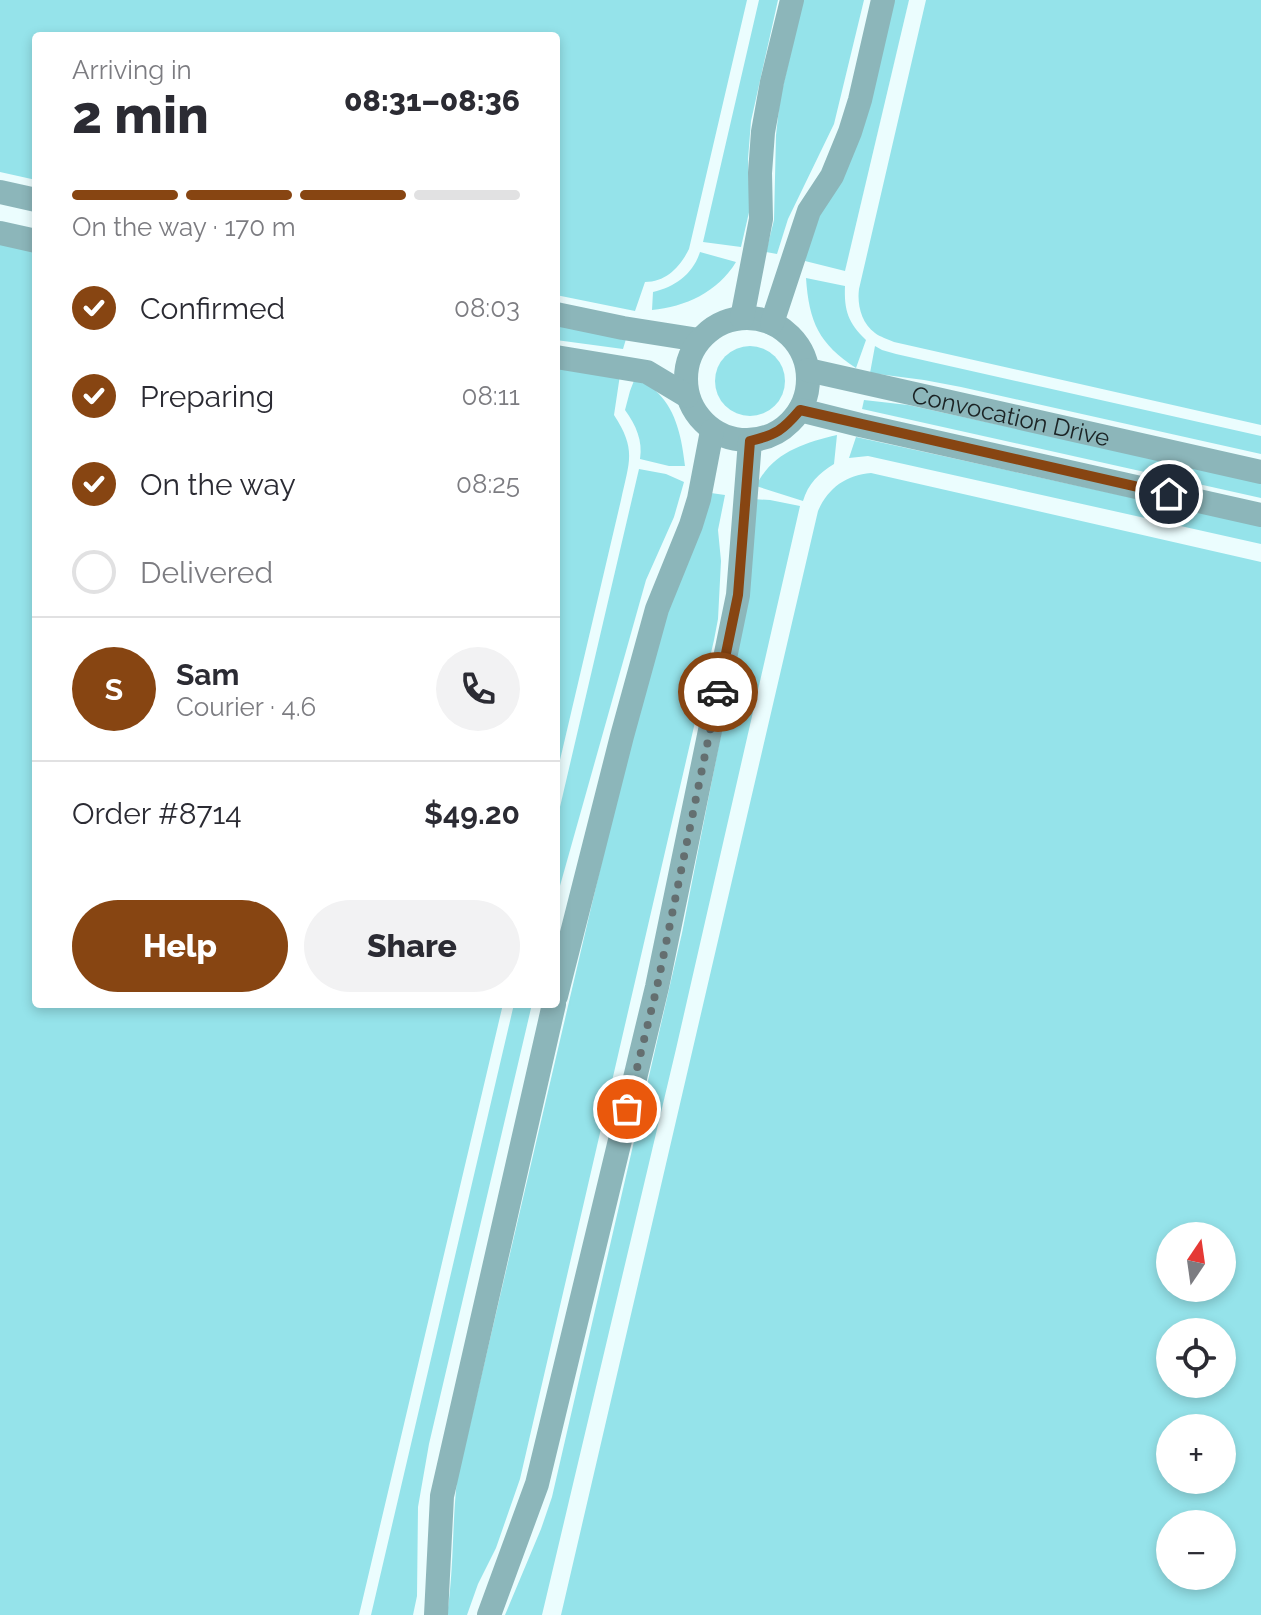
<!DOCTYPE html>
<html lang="en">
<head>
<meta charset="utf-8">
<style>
	:root { --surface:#fff; --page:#f2f2f3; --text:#2b2b33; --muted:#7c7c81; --line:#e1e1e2; --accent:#874512 }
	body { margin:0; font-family:Raleway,sans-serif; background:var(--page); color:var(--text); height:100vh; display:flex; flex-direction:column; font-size:30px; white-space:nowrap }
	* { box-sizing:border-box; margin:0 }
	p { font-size:26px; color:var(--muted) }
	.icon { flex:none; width:44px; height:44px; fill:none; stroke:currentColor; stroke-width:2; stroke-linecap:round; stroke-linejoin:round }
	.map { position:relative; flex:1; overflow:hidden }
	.sheet { position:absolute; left:32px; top:32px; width:528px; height:976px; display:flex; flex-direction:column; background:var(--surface); border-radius:8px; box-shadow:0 4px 12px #0003 }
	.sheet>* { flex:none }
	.needle { width:52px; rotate:13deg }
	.controls { position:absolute; left:1156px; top:1222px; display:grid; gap:16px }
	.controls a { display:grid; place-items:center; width:80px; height:80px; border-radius:50%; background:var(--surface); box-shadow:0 4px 12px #0003; font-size:40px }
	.pin { position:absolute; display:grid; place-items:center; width:68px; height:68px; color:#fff; margin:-34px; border:4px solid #fff; border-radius:50%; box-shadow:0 2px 8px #0007 }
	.courier { position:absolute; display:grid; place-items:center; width:80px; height:80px; margin:-40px; border:6px solid #874512; border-radius:50%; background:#fff; color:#222; box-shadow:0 2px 10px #0007 }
	.summary em { font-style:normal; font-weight:800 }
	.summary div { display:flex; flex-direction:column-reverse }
	.summary { display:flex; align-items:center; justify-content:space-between; height:136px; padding:0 40px }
	h1 { font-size:52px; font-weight:800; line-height:60px }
	.bar { display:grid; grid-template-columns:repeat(4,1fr); gap:12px 8px; align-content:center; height:96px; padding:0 40px }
	.bar i { height:10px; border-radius:6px; background:var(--line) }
	.bar .selected { background:var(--accent) }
	.bar p { grid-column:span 4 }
	.line { display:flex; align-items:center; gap:20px; padding:0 40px; border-top:2px solid var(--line) }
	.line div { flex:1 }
	.round { display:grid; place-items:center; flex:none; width:84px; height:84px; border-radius:42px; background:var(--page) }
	ol { padding:0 40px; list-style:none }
	li { display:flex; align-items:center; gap:24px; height:88px }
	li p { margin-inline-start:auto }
	li .icon { padding:8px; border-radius:50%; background:var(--accent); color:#fff; stroke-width:4 }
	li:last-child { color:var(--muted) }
	li i { width:44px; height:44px; border:4px solid var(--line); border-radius:50% }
	.action { display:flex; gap:16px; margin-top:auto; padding:16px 40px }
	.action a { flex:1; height:92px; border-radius:48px; background:var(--accent); color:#fff; font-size:32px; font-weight:800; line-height:92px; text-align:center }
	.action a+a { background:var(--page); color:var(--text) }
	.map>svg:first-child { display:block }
	.green { fill:#95e3ea; fill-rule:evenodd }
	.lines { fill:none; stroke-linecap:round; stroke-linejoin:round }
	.street { stroke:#8cb6ba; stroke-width:24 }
	.done { stroke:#646f70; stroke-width:8; stroke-dasharray:0 14.4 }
	.route { stroke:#874512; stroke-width:10 }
	.labels { text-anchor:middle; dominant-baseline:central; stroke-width:6; stroke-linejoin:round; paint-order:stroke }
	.street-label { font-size:24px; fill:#1b2324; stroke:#fff }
</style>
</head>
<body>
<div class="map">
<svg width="1261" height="1615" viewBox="0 0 1261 1615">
	<rect width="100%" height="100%" fill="#ebfdfe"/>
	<g class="green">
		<path d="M0 0H747L689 249C680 267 666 282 645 282L635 311 556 295V36H36V180L0 172Z"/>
		<path d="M759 0H778L751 121 748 159 750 208 741 247 703 242Z"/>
		<path d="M803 0H864L834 124 788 219 777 254 766 252 774 220 776 135 780 99Z"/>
		<path d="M890 0H909L845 271 805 261 810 236Z"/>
		<path d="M926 0H1261V425L894 342C888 339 880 337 875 333 861 323 857 304 859 289Z"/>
		<path d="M0 242 36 250V1004H503L359 1615H0Z"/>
		<path d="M700 252 736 262C718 292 685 307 652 310L653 292C675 287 693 274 700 252Z"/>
		<path d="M806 278 845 286C844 310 848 323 866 340L856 368C819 344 809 322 806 278Z"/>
		<path d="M556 323 626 339 623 349 556 340Z"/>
		<circle cx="750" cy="381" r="35"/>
		<path d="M875 346 882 350 896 354 1261 436V454L961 387 924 380 870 373Z"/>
		<path d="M556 367 620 375 614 415C637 450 629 462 621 500L556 777Z"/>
		<path d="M635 378C643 383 652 387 658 393 677 412 682 440 685 466H669L640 459C643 441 636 425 625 410L630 391Z"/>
		<path d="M864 400 908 405 1261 482V498L862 409Z"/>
		<path d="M837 435 834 464C819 473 808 484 803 501L756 486C772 453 803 443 837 435Z"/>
		<path d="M856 437 1261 526V544L868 456 849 458Z"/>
		<path d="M639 469 666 474 684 482 674 517 646 580 556 900V824Z"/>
		<path d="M871 473 1261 562V1615H561L818 511C828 488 846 475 871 473ZM1170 1236H1222V1288H1170ZM1170 1332H1222V1384H1170ZM1170 1428H1222V1480H1170ZM1170 1524H1222V1576H1170Z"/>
		<path d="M711 493 725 495 718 530 721 561 718 619 714 640 520 1479 496 1548 478 1584 467 1615H447C454 1570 452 1525 457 1480L620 784 654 635Z"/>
		<path d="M751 499 770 500 800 506 676 1049 542 1615H505L541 1529 552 1497 682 933 722 729Z"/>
		<path d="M514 1004H532L429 1444 418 1507 417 1596 413 1615H371Z"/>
	</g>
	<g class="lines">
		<g class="street">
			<path d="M0 192 36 200"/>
			<path d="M0 233 36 241"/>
			<path d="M556 314 623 328 699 340"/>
			<circle cx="747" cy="379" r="61"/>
			<path d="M742 318 761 219 760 173 763 132 772 82 792 0"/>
			<path d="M772 323 809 211 832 176 850 132 860 100 883 0"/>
			<path d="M556 357 647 372 687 396"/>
			<path id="s1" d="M808 370 1261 472"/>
			<path d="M800 410 860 425 1261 515"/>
			<path d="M556 996 622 736 657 609 691 525 699 499 712 431"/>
			<path d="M436 1615 442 1496 554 1004"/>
			<path d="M489 1615 537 1484 657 987 738 595 750 441"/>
		</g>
	</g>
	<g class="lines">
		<path class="done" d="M627 1109 657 987 718 692"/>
		<path class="route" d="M718 692 738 595 750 441C776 435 783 430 800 410L1169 494"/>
	</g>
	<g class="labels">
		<g class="street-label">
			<text stroke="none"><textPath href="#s1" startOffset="208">Convocation Drive</textPath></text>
		</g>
	</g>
</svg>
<div class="controls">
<a><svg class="needle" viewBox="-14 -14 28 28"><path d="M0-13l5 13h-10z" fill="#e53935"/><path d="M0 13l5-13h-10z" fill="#7c7c81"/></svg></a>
<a><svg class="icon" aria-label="locate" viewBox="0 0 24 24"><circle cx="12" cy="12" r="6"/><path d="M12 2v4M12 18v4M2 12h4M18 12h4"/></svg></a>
<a>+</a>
<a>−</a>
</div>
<div class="pin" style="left:627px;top:1109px;background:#ea580c"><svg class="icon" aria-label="bag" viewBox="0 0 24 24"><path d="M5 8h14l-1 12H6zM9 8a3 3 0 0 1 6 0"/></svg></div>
<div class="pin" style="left:1169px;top:494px;background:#1f2937"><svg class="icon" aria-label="home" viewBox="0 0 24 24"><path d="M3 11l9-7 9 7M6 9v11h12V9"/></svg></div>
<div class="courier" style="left:718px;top:692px"><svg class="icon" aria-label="car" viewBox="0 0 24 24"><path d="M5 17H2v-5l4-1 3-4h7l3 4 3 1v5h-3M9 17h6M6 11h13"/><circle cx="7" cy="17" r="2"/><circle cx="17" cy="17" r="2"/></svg></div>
<section class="sheet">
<div class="summary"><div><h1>2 min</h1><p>Arriving in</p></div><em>08:31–08:36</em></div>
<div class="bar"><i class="selected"></i><i class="selected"></i><i class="selected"></i><i></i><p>On the way · 170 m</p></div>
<ol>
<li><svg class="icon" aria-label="check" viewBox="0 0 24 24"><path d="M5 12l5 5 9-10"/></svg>Confirmed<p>08:03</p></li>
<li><svg class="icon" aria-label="check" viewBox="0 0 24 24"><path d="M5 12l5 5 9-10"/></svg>Preparing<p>08:11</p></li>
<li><svg class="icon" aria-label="check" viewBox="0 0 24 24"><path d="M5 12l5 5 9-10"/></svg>On the way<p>08:25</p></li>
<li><i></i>Delivered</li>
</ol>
<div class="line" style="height:144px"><b class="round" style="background:var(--accent);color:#fff">S</b><div><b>Sam</b><p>Courier · 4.6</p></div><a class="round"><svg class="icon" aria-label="phone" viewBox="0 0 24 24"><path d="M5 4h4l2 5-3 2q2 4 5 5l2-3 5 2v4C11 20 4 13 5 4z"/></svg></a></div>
<div class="line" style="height:104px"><div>Order #8714</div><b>$49.20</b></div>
<div class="action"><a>Help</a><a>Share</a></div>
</section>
</div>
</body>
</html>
